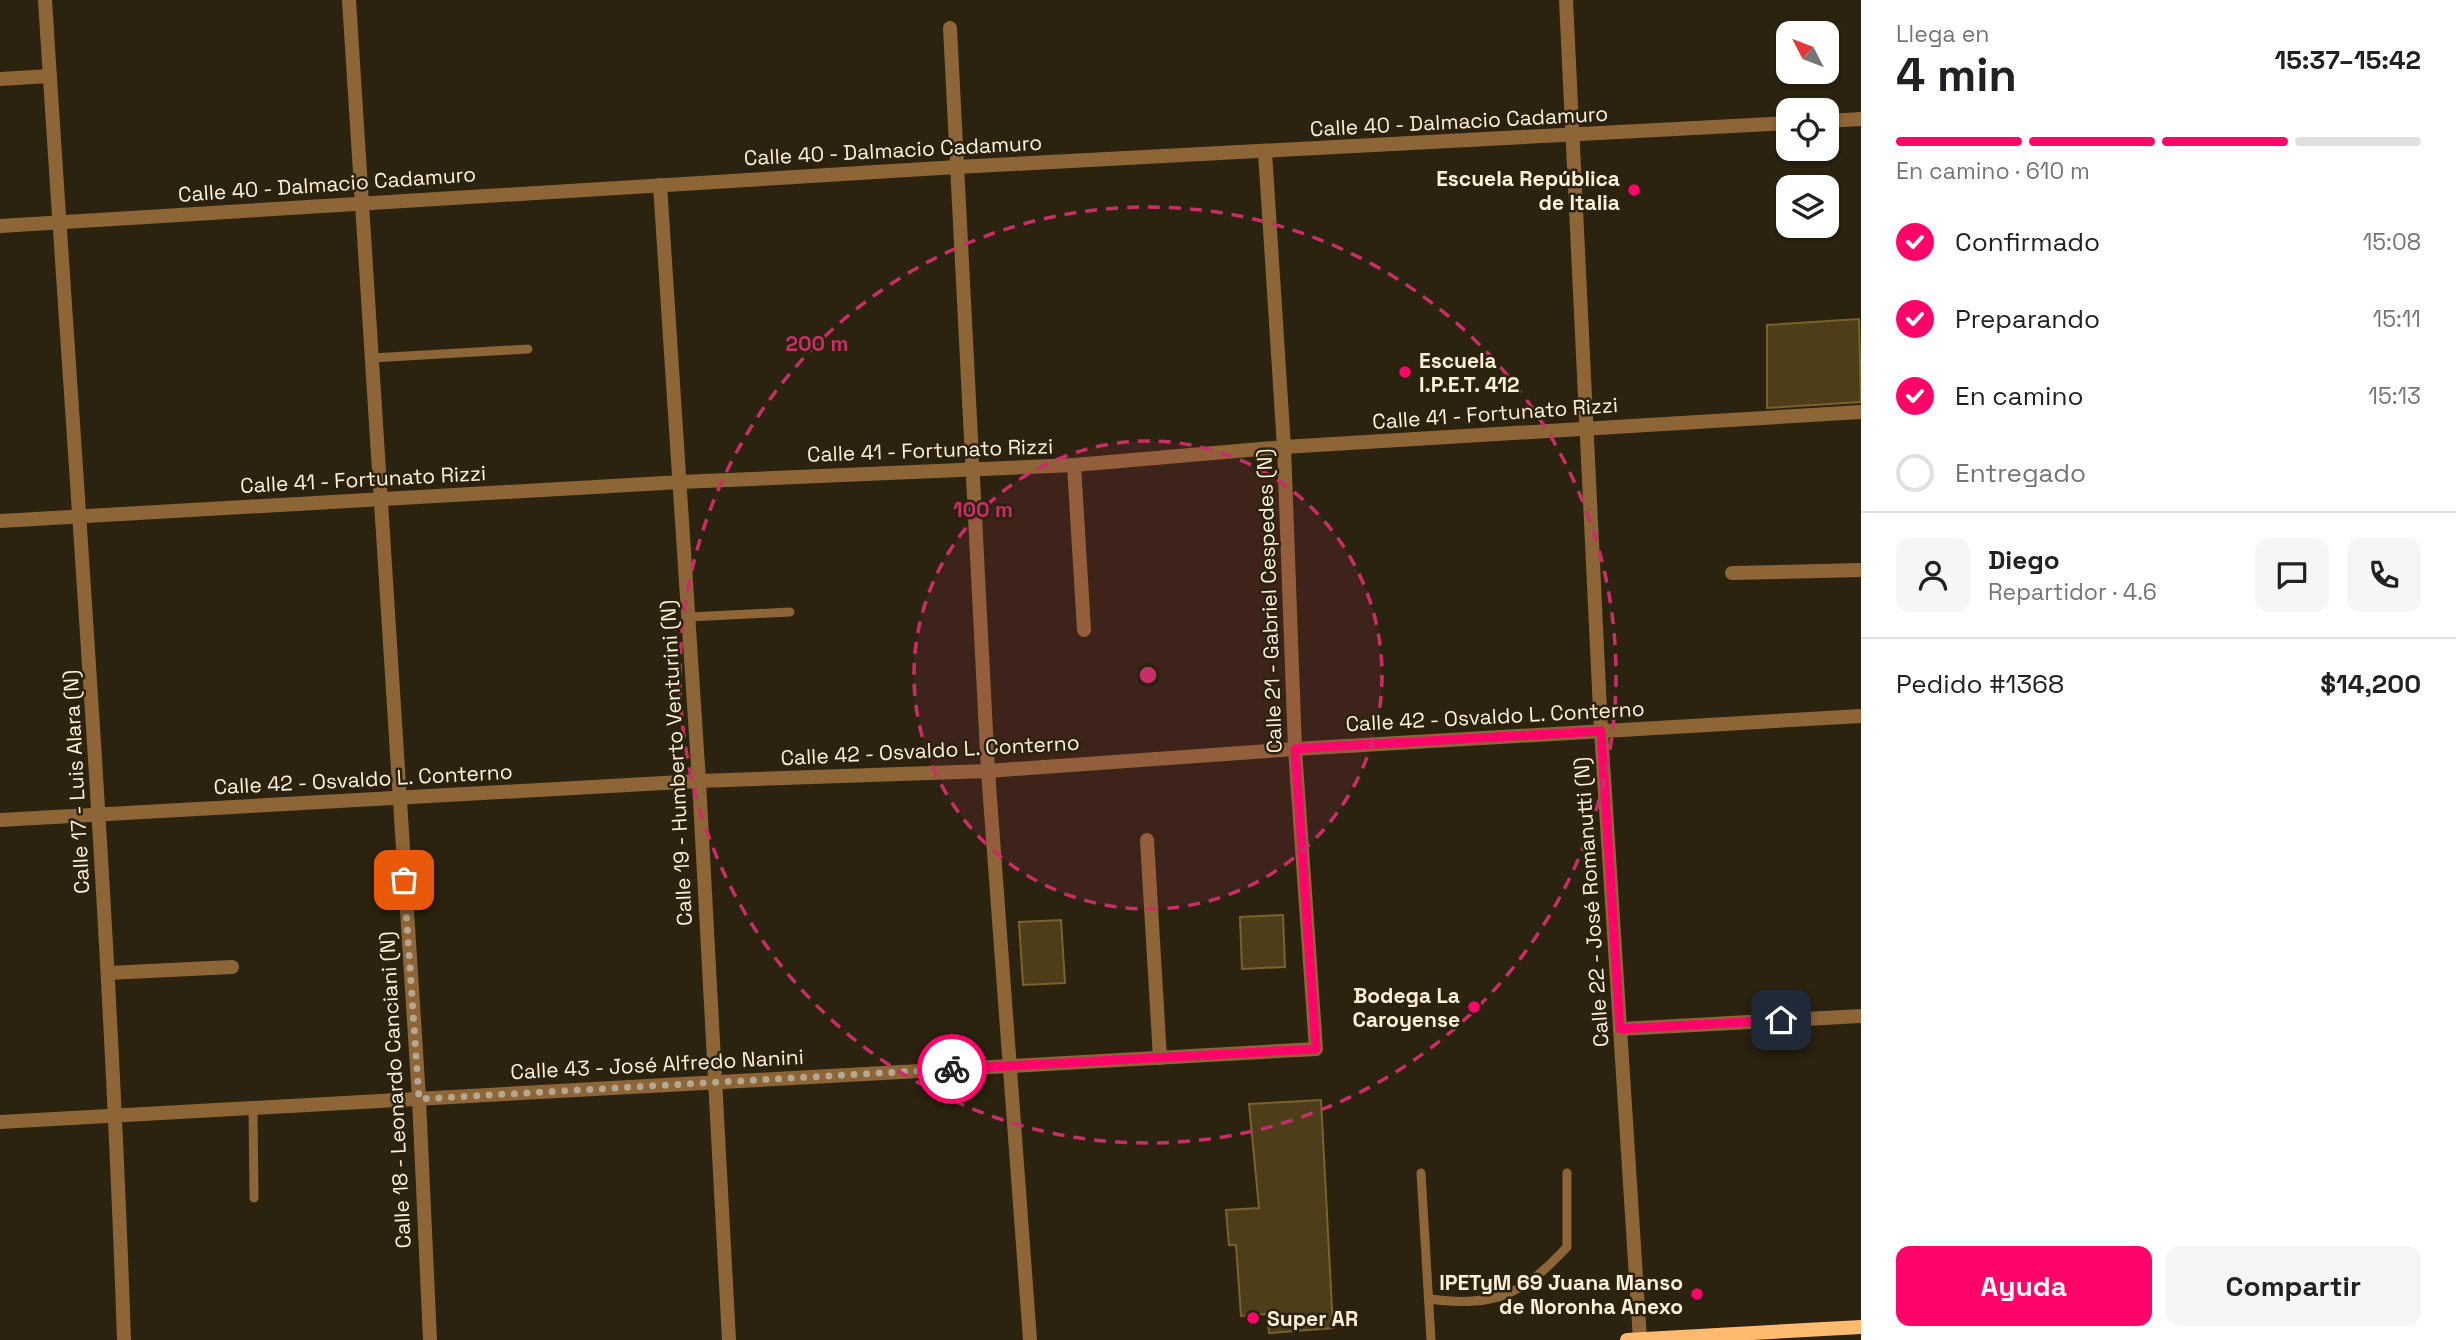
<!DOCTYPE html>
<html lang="es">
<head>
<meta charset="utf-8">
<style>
	:root { --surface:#fff; --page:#f6f6f6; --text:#202124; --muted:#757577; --line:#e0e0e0; --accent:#ff056a }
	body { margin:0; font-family:"Space Grotesk",sans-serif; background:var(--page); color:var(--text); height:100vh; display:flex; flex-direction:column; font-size:26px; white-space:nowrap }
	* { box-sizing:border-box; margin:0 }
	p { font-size:23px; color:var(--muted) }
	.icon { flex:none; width:38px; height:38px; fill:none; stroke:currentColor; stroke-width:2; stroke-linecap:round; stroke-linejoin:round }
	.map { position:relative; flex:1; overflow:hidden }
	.side { display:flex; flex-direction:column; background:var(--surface); width:595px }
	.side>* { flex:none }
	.needle { width:46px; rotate:312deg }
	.controls { position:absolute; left:1776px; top:21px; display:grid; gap:14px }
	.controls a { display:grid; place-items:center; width:63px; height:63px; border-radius:14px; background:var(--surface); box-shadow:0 2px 5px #0004; font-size:35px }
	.pin { position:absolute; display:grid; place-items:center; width:60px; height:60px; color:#fff; margin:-30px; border-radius:14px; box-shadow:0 4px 10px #0006 }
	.courier { position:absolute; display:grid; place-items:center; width:70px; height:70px; margin:-35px; border:5px solid #ff056a; border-radius:50%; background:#fff; color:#222; box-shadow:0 2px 9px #0007 }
	.headline em { font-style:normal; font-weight:700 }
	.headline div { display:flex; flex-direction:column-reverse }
	.headline { display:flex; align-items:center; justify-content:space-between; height:119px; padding:0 35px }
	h1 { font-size:46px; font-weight:700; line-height:52px }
	.bar { display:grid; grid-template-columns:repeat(4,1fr); gap:10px 7px; align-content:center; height:84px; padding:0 35px }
	.bar i { height:9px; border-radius:5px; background:var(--line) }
	.bar .active { background:var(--accent) }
	.bar p { grid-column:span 4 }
	.line { display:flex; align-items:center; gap:18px; padding:0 35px; border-top:2px solid var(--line) }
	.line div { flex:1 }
	.round { display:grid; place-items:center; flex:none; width:74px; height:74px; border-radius:14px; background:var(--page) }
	ol { padding:0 35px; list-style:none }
	li { display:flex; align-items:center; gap:21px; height:77px }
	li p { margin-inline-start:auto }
	li .icon { padding:7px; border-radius:50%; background:var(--accent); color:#fff; stroke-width:4 }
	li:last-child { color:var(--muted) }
	li i { width:38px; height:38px; border:4px solid var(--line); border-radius:50% }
	.button { display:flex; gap:14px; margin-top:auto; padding:14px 35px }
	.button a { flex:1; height:80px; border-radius:14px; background:var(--accent); color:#fff; font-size:28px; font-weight:700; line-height:80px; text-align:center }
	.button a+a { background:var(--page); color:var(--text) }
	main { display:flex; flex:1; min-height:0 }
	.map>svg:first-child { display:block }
	.building { fill:#4d3e19; stroke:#7b622a; stroke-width:2 }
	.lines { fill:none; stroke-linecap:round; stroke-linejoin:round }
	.service { stroke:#8d6536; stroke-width:9 }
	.minor { stroke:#8d6536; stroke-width:14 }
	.secondary { stroke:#ffba70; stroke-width:14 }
	.done { stroke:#b5a892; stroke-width:7; stroke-dasharray:0 12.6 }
	.route { stroke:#ff056a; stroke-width:9 }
	.ring { fill:none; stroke:#c82e68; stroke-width:3.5; stroke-dasharray:12 9 }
	.poi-dot { fill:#ff056a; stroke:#2b220f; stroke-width:2.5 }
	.labels { text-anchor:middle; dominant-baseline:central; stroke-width:5; stroke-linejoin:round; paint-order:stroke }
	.street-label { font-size:21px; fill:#fff0d9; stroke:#2b220f }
	.poi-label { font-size:21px; font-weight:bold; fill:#fff0d9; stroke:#2b220f; text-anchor:end }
	.centre { fill:#c82e68; stroke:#2b220f; stroke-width:3.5 }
	.ring-label { font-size:21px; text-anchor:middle; font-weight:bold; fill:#c82e68; stroke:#2b220f; stroke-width:5; stroke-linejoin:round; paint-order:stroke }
</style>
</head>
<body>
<main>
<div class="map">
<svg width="1861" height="1340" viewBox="0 0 1861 1340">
	<rect width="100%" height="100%" fill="#2b220f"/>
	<g class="building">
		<path d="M1859 319 1861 402 1767 408V325Z"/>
		<path d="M1283 915 1285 967 1242 969 1240 917Z"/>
		<path d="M1061 920 1065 983 1023 985 1019 922Z"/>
		<path d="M1321 1100 1333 1328 1269 1333 1267 1314 1241 1316 1236 1245H1229L1226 1210 1259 1208 1249 1104Z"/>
	</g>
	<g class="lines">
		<g class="service">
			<path d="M372 358 528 349"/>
			<path d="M689 617 790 612"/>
			<path d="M253 1108 254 1198"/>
			<path d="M1421 1173 1431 1340"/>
			<path d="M1430 1299C1496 1308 1523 1294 1567 1247V1173"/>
		</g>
		<g class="minor">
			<path d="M45 0C73 447 109 893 124 1340"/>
			<path d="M349 0 419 1099 430 1340"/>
			<path d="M1566 0 1601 731 1640 1340"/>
			<path d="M950 28 988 771 1030 1340"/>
			<path d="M0 79 50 76"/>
			<path d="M1827 121 1861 119"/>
			<path d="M660 185 699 781 729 1340"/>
			<path d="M0 226 957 167 1788 123"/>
			<path d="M1074 465 1084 630"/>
			<path d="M0 521 681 482 1074 465 1284 447 1861 412"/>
			<path d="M1732 573 1861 570"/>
			<path d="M0 820 699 781 988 771 1295 749 1861 716"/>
			<path d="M1147 840 1160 1058"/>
			<path d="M108 973 232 967"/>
			<path d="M1620 1029 1861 1016"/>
			<path d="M0 1122 1316 1049 1295 749 1284 447 1265 152"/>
		</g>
		<path class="secondary" d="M1627 1340 1861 1327"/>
	</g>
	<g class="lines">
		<path class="done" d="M404 880 419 1099 952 1069"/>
		<path class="route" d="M952 1069 1316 1049 1295 749 1323 747 1601 731 1620 1029 1781 1020"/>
	</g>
	<circle cx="1148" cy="675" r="234" fill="#c82e68" fill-opacity=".12"/>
	<g class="ring">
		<circle cx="1148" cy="675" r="234"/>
		<circle cx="1148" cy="675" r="468"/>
	</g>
	<g class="poi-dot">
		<circle cx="1634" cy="190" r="7"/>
		<circle cx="1405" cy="372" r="7"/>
		<circle cx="1474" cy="1007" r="7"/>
		<circle cx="1697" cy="1294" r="7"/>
		<circle cx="1253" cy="1318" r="7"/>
	</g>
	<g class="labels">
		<g class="street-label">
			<text transform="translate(1459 121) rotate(-3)">Calle 40 - Dalmacio Cadamuro</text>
			<text transform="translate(893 150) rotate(-3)">Calle 40 - Dalmacio Cadamuro</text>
			<text transform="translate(327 184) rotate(-4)">Calle 40 - Dalmacio Cadamuro</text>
			<text transform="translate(1495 413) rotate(-4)">Calle 41 - Fortunato Rizzi</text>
			<text transform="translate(930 450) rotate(-2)">Calle 41 - Fortunato Rizzi</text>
			<text transform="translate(363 479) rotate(-3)">Calle 41 - Fortunato Rizzi</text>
			<text transform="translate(1269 601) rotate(-92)">Calle 21 - Gabriel Cespedes (N)</text>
			<text transform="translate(1495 716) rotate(-3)">Calle 42 - Osvaldo L. Conterno</text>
			<text transform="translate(930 750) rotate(-3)">Calle 42 - Osvaldo L. Conterno</text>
			<text transform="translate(676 763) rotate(-93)">Calle 19 - Humberto Venturini (N)</text>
			<text transform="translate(363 779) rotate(-3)">Calle 42 - Osvaldo L. Conterno</text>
			<text transform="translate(76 782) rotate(-93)">Calle 17 - Luis Alara (N)</text>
			<text transform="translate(1591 902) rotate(-94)">Calle 22 - José Romanutti (N)</text>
			<text transform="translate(657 1064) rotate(-3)">Calle 43 - José Alfredo Nanini</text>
			<text transform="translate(395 1090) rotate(-93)">Calle 18 - Leonardo Canciani (N)</text>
		</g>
		<g class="poi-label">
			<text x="1620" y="178">Escuela República<tspan x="1620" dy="24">de Italia</tspan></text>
			<text x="1419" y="360" text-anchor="start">Escuela<tspan x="1419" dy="24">I.P.E.T. 412</tspan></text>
			<text x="1460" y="995">Bodega La<tspan x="1460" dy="24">Caroyense</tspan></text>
			<text x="1683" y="1282">IPETyM 69 Juana Manso<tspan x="1683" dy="24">de Noronha Anexo</tspan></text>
			<text x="1267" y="1318" text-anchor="start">Super AR</text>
		</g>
	</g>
	<circle cx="1148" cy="675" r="10" class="centre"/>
	<g class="ring-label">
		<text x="817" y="351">200 m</text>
		<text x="983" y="517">100 m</text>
	</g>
</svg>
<div class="controls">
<a><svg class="needle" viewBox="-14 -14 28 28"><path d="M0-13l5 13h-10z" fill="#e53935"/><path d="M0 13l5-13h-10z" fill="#757577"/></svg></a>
<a><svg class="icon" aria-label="locate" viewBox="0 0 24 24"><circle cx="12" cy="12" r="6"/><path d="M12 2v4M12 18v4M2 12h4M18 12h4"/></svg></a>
<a><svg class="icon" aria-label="layers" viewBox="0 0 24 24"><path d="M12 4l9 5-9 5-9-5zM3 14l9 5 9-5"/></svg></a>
</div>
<div class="pin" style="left:404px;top:880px;background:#ea580c"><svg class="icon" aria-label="bag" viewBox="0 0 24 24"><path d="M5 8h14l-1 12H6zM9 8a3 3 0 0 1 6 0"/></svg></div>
<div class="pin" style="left:1781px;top:1020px;background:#1f2937"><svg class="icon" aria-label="home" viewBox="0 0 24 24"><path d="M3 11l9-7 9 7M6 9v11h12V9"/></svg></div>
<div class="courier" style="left:952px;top:1069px"><svg class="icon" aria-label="bike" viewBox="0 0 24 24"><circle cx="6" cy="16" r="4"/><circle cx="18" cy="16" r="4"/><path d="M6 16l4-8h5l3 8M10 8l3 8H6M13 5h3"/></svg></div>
</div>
<section class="side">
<div class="headline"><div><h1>4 min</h1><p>Llega en</p></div><em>15:37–15:42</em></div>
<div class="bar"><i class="active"></i><i class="active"></i><i class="active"></i><i></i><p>En camino · 610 m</p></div>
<ol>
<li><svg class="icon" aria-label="check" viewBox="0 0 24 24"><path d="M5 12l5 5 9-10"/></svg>Confirmado<p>15:08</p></li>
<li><svg class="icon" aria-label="check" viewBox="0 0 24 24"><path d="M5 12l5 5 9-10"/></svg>Preparando<p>15:11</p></li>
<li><svg class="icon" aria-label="check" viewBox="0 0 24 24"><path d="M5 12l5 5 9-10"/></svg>En camino<p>15:13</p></li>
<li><i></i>Entregado</li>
</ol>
<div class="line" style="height:126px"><a class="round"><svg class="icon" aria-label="person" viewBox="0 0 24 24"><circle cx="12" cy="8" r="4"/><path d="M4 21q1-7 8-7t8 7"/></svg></a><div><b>Diego</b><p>Repartidor · 4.6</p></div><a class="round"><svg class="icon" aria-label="chat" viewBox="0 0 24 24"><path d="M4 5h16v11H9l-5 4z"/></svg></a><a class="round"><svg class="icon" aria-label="phone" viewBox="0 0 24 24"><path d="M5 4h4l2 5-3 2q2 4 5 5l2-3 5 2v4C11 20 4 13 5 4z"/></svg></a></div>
<div class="line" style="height:91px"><div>Pedido #1368</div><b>$14,200</b></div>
<div class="button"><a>Ayuda</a><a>Compartir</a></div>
</section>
</main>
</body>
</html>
